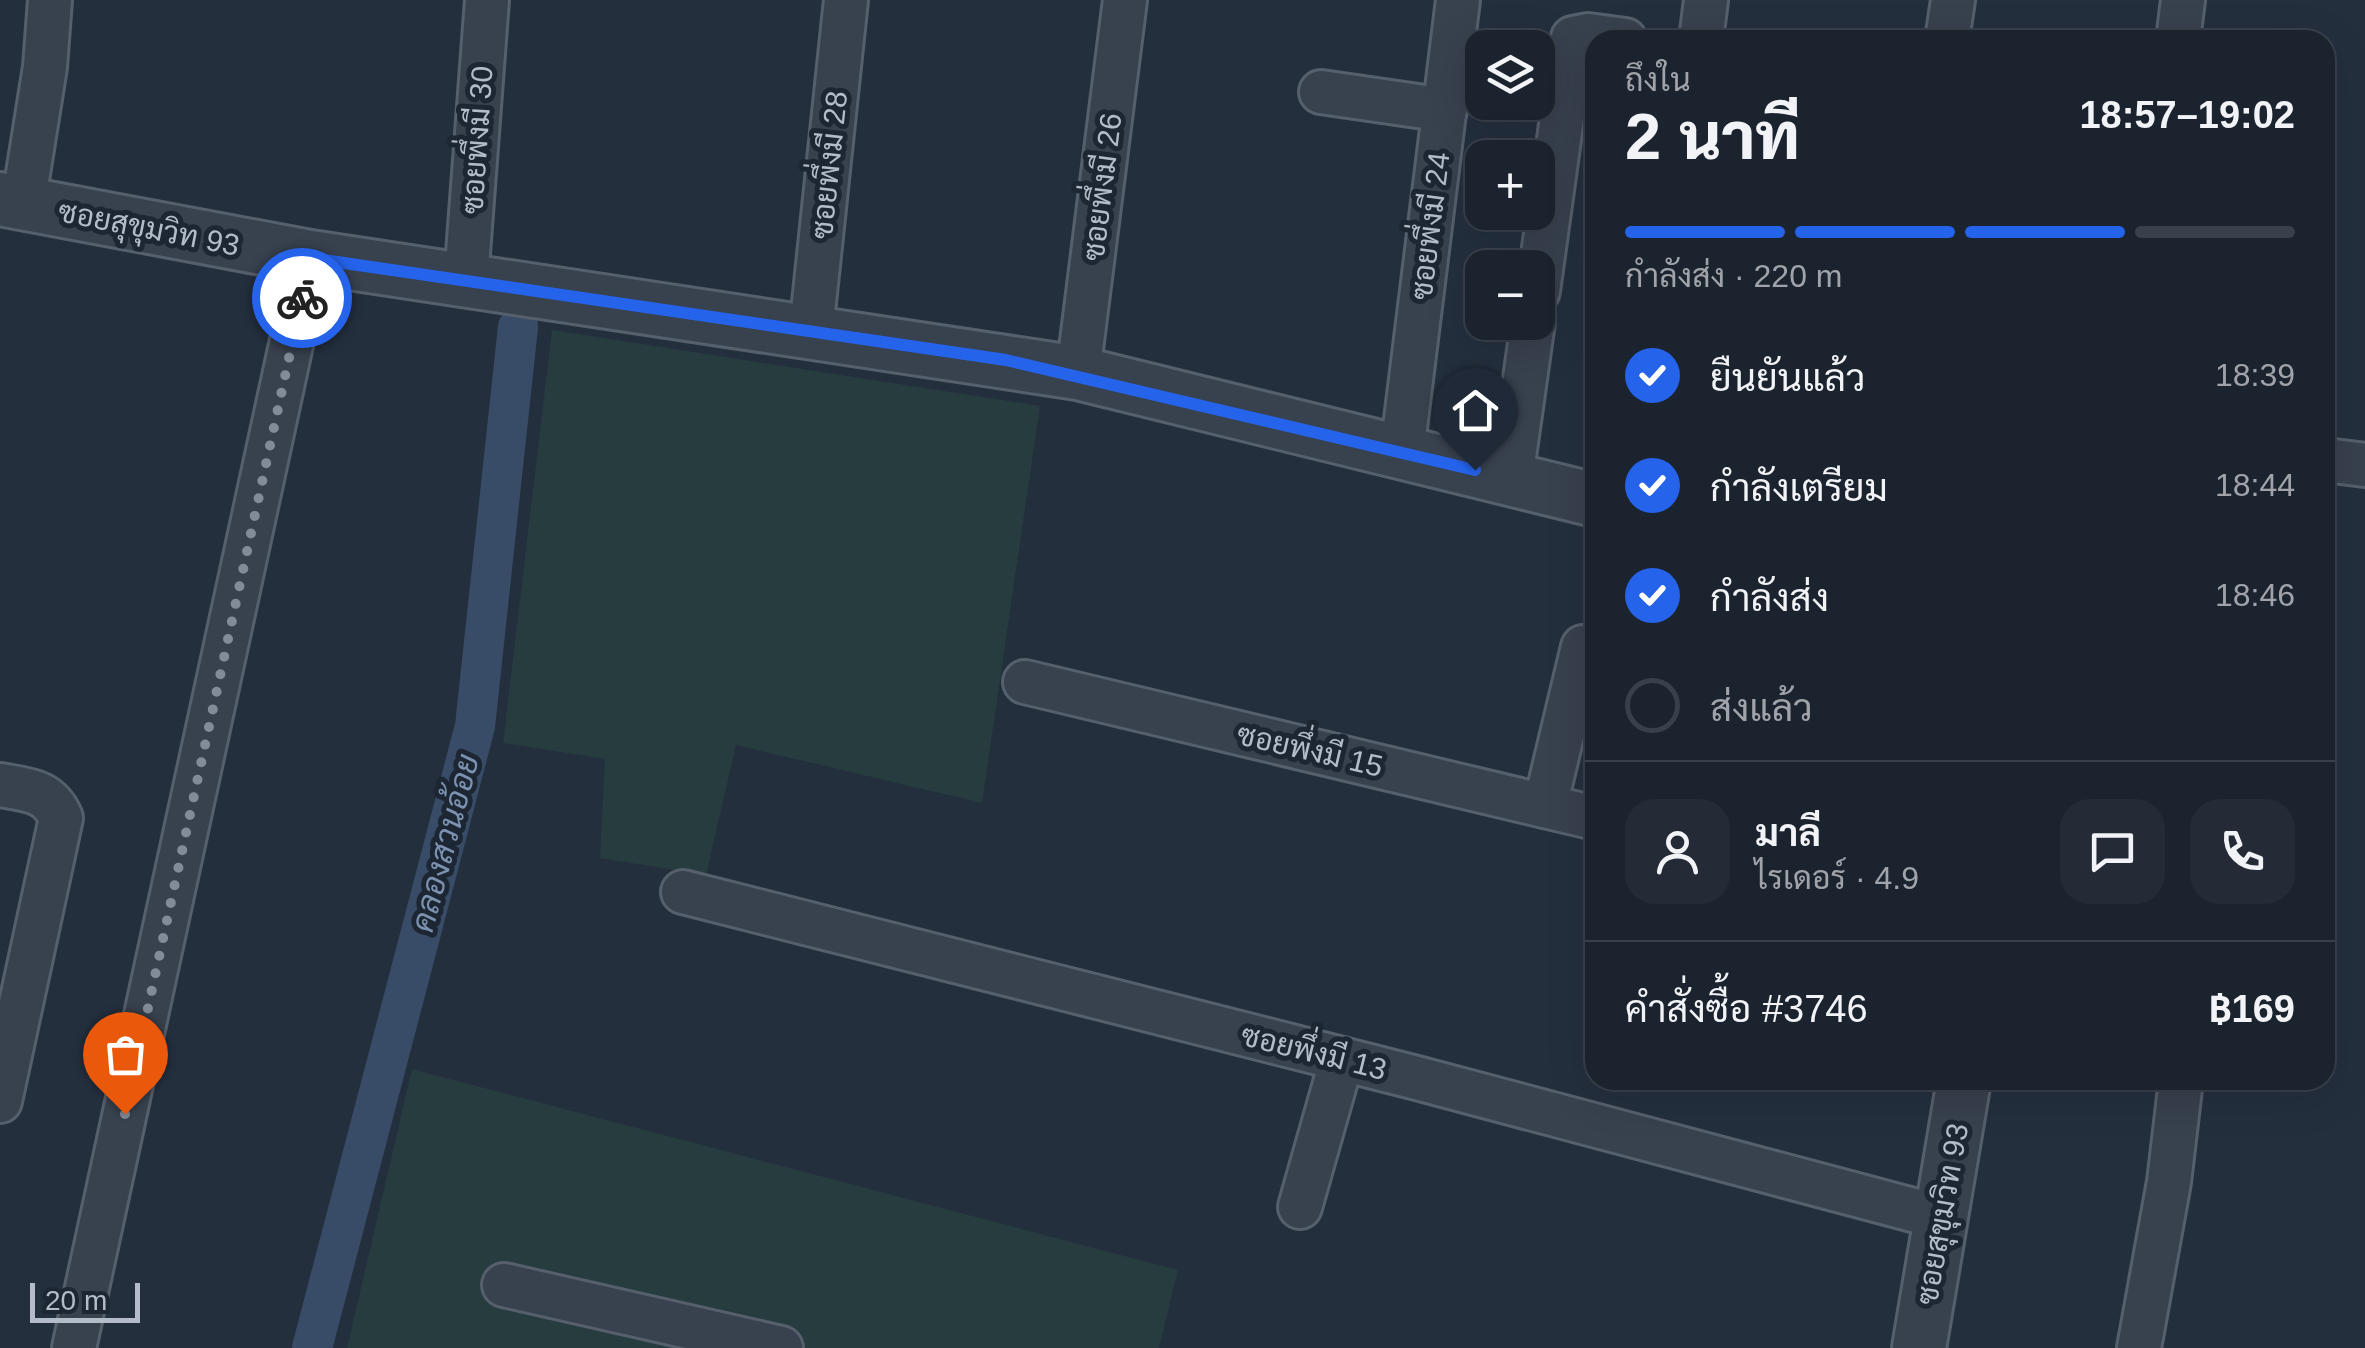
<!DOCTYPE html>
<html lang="th">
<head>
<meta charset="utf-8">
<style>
	:root { --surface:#1b232e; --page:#242b36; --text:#f1f3f6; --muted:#a0a4aa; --line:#39404a; --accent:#2563eb }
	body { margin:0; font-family:Helvetica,Sarabun,sans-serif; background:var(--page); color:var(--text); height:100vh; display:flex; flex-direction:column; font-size:38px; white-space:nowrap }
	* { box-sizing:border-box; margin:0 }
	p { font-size:32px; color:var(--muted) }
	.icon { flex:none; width:55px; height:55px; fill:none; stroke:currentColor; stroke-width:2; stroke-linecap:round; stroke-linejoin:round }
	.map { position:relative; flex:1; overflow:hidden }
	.details { position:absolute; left:1585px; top:30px; width:750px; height:1060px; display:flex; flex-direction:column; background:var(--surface); border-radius:30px; box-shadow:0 10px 40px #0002,0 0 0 2px var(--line) }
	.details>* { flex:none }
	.fabs { position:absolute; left:1465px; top:30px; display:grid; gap:20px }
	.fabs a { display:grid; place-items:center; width:90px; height:90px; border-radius:20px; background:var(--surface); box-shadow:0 10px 40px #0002,0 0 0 2px var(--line); font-size:50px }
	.scale { position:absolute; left:30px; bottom:25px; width:110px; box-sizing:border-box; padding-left:10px; border:5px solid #b4bcc9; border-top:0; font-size:28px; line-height:35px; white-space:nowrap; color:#b4bcc9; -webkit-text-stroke:8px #1d2633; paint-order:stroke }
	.pin { position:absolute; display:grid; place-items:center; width:85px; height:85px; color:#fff; margin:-102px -42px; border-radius:50% 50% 50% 0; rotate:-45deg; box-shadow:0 0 10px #0007 }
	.pin .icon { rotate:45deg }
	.courier { position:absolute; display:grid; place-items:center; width:100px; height:100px; margin:-50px; border:8px solid #2563eb; border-radius:50%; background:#fff; color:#222; box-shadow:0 2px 12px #0007 }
	.head em { font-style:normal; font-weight:800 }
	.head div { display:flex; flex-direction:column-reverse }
	.head { display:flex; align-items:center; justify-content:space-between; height:170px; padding:0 40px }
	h1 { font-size:65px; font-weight:800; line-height:75px }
	.bar { display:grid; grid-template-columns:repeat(4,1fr); gap:15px 10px; align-content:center; height:120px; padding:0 40px }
	.bar i { height:12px; border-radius:8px; background:var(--line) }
	.bar .active { background:var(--accent) }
	.bar p { grid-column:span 4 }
	.line { display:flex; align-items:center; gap:25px; padding:0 40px; border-top:2px solid var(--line) }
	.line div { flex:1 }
	.round { display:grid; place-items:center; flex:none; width:105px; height:105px; border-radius:30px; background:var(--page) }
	ol { padding:0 40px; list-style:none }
	li { display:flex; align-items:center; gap:30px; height:110px }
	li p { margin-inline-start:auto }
	li .icon { padding:10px; border-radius:50%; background:var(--accent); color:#fff; stroke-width:4 }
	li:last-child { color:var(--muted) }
	li i { width:55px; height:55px; border:5px solid var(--line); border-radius:50% }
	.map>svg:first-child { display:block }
	.green { fill:#263c3f }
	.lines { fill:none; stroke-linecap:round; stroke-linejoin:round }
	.canal { stroke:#394c67; stroke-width:40 }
	.minor-casing { stroke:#565f6c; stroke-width:48 }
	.tertiary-casing { stroke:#565f6c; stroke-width:58 }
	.minor { stroke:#38414e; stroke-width:42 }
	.tertiary { stroke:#38414e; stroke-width:52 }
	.done { stroke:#828b98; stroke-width:10; stroke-dasharray:0 18 }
	.route { stroke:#2563eb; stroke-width:12 }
	.labels { text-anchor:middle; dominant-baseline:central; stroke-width:10; stroke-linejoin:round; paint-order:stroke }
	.street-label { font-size:30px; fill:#b4bcc9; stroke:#1d2633 }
	.water-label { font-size:32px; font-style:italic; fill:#7c92b1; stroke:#1d2633 }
</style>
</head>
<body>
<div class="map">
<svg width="2365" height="1348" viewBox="0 0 2365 1348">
	<rect width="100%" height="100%" fill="#242f3e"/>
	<g class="green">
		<path d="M552 330 1040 406 982 803 736 745 706 875 600 858 605 759 503 743Z"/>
		<path d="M412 1069 1178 1270 1159 1348H347Z"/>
	</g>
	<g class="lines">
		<path class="canal" d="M312 1348 475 726 518 327"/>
		<g class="minor-casing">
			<g id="minor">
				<path d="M1701 40 1706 0"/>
				<path d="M1947 40 1953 0"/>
				<path d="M2178 40 2183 0"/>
				<path d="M1321 92 1445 110"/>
				<path d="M23 205 45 67 50 0"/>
				<path d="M466 280 487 0"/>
				<path d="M1538 291 1573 38 1588 35 1625 40"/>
				<path d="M811 331 846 0"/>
				<path d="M1078 373 1125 0"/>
				<path d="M1402 452 1458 0"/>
				<path d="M2325 460 2365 465"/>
				<path d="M1511 478 1533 322"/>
				<path d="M1025 682 1595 818"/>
				<path d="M0 785C28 790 49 790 61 818L0 1101"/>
				<path d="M1545 806 1583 647"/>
				<path d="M683 892 1413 1077 1943 1218"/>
				<path d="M1300 1207 1342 1059"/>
				<path d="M504 1285 781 1348"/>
				<path d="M74 1348 310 257"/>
				<path d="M2139 1348 2169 1182 2181 1080"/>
			</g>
		</g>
		<g class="tertiary-casing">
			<g id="tertiary">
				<path d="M0 199 310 257 1078 373 1595 500"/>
				<path d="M1919 1348 1964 1080"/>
			</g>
		</g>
		<use href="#minor" class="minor"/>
		<use href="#tertiary" class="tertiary"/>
	</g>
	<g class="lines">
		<path class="done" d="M125 1114 302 298"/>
		<path class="route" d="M302 298 310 258 1006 360 1475 470"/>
	</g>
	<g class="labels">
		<g class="street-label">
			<text transform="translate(477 140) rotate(-86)">ซอยพึ่งมี 30</text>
			<text transform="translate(829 165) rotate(-84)">ซอยพึ่งมี 28</text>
			<text transform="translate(1102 187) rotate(-83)">ซอยพึ่งมี 26</text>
			<text transform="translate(1430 226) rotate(-83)">ซอยพึ่งมี 24</text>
			<text transform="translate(149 228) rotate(11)">ซอยสุขุมวิท 93</text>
			<text transform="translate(1310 750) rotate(13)">ซอยพึ่งมี 15</text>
			<text transform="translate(1314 1052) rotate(14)">ซอยพึ่งมี 13</text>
			<text transform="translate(1942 1214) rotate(-80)">ซอยสุขุมวิท 93</text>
		</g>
		<g class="water-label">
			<text transform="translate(445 843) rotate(-75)">คลองสวนอ้อย</text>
		</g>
	</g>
</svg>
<div class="fabs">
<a><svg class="icon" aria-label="layers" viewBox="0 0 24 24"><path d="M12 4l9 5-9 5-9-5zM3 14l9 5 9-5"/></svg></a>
<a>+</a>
<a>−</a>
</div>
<div class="scale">20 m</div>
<div class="pin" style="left:125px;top:1114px;background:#ea580c"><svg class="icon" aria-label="bag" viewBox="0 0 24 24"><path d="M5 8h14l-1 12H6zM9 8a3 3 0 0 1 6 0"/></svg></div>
<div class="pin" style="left:1475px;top:470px;background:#1f2937"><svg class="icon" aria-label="home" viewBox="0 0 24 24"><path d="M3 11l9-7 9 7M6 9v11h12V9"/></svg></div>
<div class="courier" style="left:302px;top:298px"><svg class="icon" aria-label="bike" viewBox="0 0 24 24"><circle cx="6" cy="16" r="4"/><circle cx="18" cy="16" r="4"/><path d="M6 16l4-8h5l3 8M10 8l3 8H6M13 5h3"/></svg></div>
<section class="details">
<div class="head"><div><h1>2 นาที</h1><p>ถึงใน</p></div><em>18:57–19:02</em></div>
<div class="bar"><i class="active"></i><i class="active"></i><i class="active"></i><i></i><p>กำลังส่ง · 220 m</p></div>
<ol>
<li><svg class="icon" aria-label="check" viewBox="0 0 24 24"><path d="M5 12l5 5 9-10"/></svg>ยืนยันแล้ว<p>18:39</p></li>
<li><svg class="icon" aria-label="check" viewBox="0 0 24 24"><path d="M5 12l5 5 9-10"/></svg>กำลังเตรียม<p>18:44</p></li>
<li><svg class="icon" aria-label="check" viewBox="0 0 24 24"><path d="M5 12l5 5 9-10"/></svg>กำลังส่ง<p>18:46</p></li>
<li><i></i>ส่งแล้ว</li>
</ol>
<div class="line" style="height:180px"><a class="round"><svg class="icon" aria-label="person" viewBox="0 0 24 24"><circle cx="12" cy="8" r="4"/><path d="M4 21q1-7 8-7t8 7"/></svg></a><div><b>มาลี</b><p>ไรเดอร์ · 4.9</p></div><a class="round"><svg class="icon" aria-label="chat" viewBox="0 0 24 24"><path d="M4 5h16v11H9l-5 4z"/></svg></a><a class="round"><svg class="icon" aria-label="phone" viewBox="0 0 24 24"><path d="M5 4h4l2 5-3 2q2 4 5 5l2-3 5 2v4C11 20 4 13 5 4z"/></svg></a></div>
<div class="line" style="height:130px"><div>คำสั่งซื้อ #3746</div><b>฿169</b></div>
</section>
</div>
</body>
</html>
